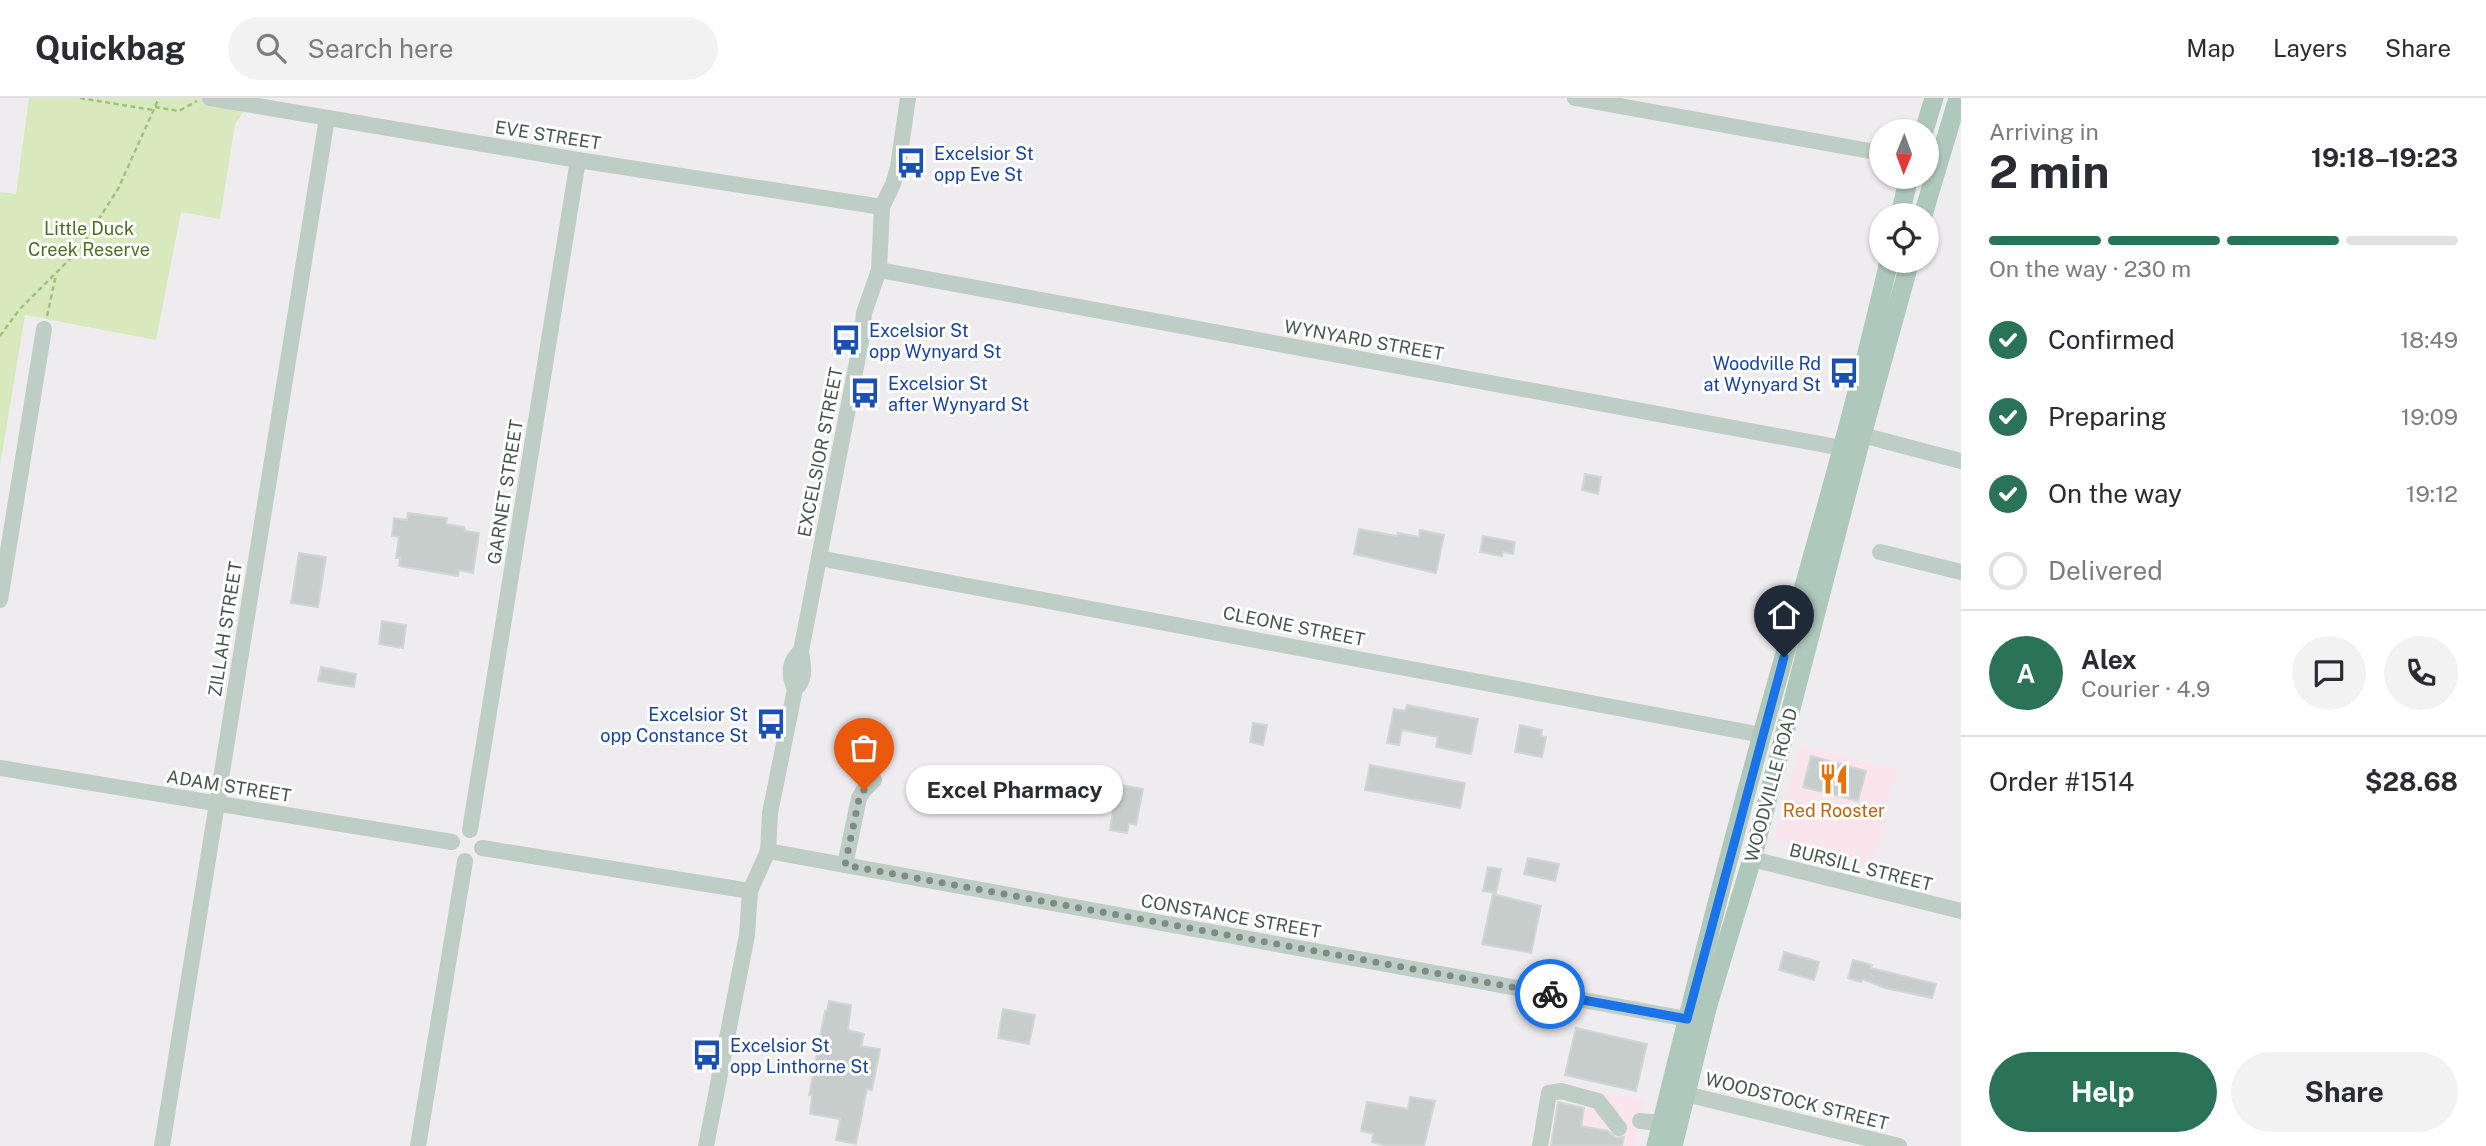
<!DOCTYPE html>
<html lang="en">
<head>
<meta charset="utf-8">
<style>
	:root { --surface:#fff; --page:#f2f2f3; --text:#2b2b33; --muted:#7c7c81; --line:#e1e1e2; --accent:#2a7358 }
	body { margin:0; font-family:"Public Sans",sans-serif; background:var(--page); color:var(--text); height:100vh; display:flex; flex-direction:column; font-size:26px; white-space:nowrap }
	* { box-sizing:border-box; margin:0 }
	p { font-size:23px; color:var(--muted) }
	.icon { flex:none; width:38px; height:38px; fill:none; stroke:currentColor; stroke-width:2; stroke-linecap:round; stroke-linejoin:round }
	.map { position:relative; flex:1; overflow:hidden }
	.sheet { display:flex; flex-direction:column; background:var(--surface); width:525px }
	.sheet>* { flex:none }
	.needle { width:46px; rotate:181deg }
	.fabs { position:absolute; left:1869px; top:21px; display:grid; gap:14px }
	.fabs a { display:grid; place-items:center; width:70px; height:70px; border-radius:50%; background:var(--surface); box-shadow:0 2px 5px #0004; font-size:35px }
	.pin { position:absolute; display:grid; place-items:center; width:60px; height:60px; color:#fff; margin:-72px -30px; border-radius:50% 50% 50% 0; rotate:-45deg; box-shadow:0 0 7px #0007 }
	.pin .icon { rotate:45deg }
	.courier { position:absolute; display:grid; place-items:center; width:70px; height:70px; margin:-35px; border:5px solid #1a73e8; border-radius:50%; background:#fff; color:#222; box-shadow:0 2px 9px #0007 }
	.bubble { position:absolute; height:49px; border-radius:24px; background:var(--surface); box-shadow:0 2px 5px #0004; font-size:23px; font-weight:700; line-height:49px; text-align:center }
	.summary em { font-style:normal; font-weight:700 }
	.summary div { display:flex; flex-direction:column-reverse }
	.summary { display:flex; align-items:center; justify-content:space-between; height:119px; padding:0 28px }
	h1 { font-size:46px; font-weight:700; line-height:52px }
	.bar { display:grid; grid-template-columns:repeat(4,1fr); gap:10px 7px; align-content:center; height:84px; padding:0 28px }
	.bar i { height:9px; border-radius:5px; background:var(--line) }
	.bar .current { background:var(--accent) }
	.bar p { grid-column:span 4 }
	.line { display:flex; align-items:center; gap:18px; padding:0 28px; border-top:2px solid var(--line) }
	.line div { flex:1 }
	.round { display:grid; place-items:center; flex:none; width:74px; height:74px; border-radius:37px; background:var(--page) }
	ol { padding:0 28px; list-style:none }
	li { display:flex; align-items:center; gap:21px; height:77px }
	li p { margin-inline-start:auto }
	li .icon { padding:7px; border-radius:50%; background:var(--accent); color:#fff; stroke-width:4 }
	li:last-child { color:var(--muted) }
	li i { width:38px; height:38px; border:4px solid var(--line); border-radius:50% }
	.button { display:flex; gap:14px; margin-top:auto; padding:14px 28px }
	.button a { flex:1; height:80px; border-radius:42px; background:var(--accent); color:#fff; font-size:28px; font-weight:700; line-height:80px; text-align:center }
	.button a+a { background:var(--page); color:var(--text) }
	header { display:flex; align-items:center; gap:42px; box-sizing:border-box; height:98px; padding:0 35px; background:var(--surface); border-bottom:2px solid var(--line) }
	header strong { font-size:33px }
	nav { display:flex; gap:38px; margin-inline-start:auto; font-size:24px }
	.search { width:490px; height:63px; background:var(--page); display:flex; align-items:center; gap:18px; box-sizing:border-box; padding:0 24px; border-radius:38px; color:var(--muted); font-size:26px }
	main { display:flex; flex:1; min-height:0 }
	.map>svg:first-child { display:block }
	.commercial { fill:#f9e5eb }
	.green { fill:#d8e9bd }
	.building { fill:#c6cdcb; stroke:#d0d7d5; stroke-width:2 }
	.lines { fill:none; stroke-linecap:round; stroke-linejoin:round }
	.path { stroke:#9ec479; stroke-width:2.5; stroke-dasharray:5 3.5; stroke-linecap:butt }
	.minor { stroke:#becdc5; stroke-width:16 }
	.major { stroke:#aec9bb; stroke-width:19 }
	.done { stroke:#818b86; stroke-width:7; stroke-dasharray:0 12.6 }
	.route { stroke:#1a73e8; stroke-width:9 }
	.labels { text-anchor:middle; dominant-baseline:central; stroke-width:6; stroke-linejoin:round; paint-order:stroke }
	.street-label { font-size:18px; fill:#46574e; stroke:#fff }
	.transit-label { font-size:18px; fill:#164399; stroke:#fff; text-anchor:start }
	.park-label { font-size:18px; fill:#48711f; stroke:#fff }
	.food-label { font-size:18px; fill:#c56008; stroke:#fff }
</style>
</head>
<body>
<header>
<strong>Quickbag</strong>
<div class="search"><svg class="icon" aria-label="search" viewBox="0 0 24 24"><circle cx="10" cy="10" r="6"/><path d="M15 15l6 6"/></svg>Search here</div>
<nav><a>Map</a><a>Layers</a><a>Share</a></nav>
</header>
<main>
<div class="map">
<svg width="1961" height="1048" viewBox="0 0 1961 1048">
	<rect width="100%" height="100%" fill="#efecef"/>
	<g class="commercial">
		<path d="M1800 647 1897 671 1873 767 1775 741Z"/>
		<path d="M1547 983 1645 1002 1635 1048H1534Z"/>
	</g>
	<path class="green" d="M29 0H253L235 26 220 121 181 114 156 242 25 217 0 368V94L16 96Z"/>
	<g class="building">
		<path d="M1585 376 1601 379 1598 396 1582 392Z"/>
		<path d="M408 415 447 420 446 426 464 429 465 433 479 435 473 475 459 472 458 478 399 468 400 460H396L399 439 392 438 394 420 407 422Z"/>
		<path d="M1359 431 1397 438 1398 435 1419 439 1420 432 1444 437 1436 475 1354 456Z"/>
		<path d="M1483 438 1515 444 1513 456 1503 454 1502 458 1480 454Z"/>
		<path d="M299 455 326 459 318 509 291 505Z"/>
		<path d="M382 523 406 527 403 550 379 546Z"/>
		<path d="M321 569 356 576 354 589 318 583Z"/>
		<path d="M1407 607 1478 621 1471 656 1436 649 1438 639 1402 632 1399 647 1387 645 1394 611 1405 613Z"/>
		<path d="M1253 625 1267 627 1263 647 1250 644Z"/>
		<path d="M1520 627 1542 632 1541 638 1546 639 1542 659 1515 654Z"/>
		<path d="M1811 658 1866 673 1858 703 1803 689Z"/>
		<path d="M1370 667 1465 685 1460 710 1365 692Z"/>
		<path d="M1100 683 1143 691 1136 727 1129 725 1127 735 1110 732 1115 699 1098 696Z"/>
		<path d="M1528 760 1559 766 1555 783 1524 776Z"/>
		<path d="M1488 769 1501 771 1496 795 1483 793Z"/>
		<path d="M1493 796 1541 808 1531 855 1482 846Z"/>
		<path d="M1784 854 1819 864 1814 882 1779 872Z"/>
		<path d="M1853 862 1872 867 1871 870 1936 886 1932 900 1885 890 1862 881 1861 884 1848 880Z"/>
		<path d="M829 903 851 907 848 932 864 936 861 948 880 951 872 992 867 991 856 1046 836 1042 840 1021 810 1016 812 997H809L825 913H827Z"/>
		<path d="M1003 911 1035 917 1029 946 998 940Z"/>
		<path d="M1576 930 1647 946 1636 993 1565 977Z"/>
		<path d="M1410 999 1435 1003 1424 1048H1386L1372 1044 1373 1036 1361 1033 1367 1004 1408 1011Z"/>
		<path d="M1558 1004 1584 1010 1581 1028 1608 1033 1616 1040 1624 1039 1622 1048H1551Z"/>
	</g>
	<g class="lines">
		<g class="path">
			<path d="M80 0 153 12"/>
			<path d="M155 9 179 13 197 3"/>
			<path d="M47 218 56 177"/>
			<path d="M0 238 19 212 79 152 118 91 159 0"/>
		</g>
		<g class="minor">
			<path d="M210 0 578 62 882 109"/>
			<path d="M1575 0 1881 55"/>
			<path d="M879 172 1842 350"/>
			<path d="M1862 337 1961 363"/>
			<path d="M1880 454 1961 474"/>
			<path d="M819 460 1762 637"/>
			<path d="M0 502 44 231"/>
			<path d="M795 591C788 576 788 564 801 553"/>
			<path d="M0 670 452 744"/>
			<path d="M470 732 578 62"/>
			<path d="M482 750 750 793"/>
			<path d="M768 753 1687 921"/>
			<path d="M1752 761 1961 813"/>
			<path d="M845 767 859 700 864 692 874 682"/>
			<path d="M1686 996 1899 1048"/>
			<path d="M1640 1023 1662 1025"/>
			<path d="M162 1048 327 20"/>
			<path d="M418 1048 465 763"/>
			<path d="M706 1048 747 837 750 793 768 753 770 715 795 591C807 581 803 568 801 553L862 238 864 215 879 172 882 109 893 86 898 69 908 0"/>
			<path d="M1540 1048 1549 995 1561 993 1598 1003 1619 1030"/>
		</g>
		<g class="major">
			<path d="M1924 33 1934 0"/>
			<path d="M1900 117 1909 79"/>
			<path d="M1923 117 1958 0"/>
			<path d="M1656 1048C1690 909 1725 771 1763 633 1807 477 1853 321 1889 163"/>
			<path d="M1673 1048 1708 907 1752 761 1862 337 1910 163"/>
		</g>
	</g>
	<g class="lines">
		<path class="done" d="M864 692 859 701 845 767 1550 896"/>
		<path class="route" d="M1550 896 1687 921 1784 559"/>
	</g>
	<defs>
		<g id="bus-bare" transform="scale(2.415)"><path d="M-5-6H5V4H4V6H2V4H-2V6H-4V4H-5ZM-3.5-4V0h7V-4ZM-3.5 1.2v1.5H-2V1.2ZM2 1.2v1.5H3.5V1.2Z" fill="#1a4fb4" stroke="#fff" stroke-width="2.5" paint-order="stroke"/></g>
		<g id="restaurant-bare" transform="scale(2.415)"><path d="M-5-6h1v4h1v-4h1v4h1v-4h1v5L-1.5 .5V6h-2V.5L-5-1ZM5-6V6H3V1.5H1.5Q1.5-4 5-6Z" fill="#e8710a" stroke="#fff" stroke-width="2.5" paint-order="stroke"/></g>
	</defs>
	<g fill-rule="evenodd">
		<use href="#bus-bare" x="911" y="65"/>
		<use href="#bus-bare" x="846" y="242"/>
		<use href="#bus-bare" x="1844" y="275"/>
		<use href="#bus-bare" x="865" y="295"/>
		<use href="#bus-bare" x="771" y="626"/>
		<use href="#restaurant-bare" x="1834" y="681"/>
		<use href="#bus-bare" x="707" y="957"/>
	</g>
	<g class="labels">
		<g class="street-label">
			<text transform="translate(548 37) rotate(9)">EVE STREET</text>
			<text transform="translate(1364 242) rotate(10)">WYNYARD STREET</text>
			<text transform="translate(820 354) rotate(-79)">EXCELSIOR STREET</text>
			<text transform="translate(505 394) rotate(-81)">GARNET STREET</text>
			<text transform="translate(1294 528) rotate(11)">CLEONE STREET</text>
			<text transform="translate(225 531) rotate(-81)">ZILLAH STREET</text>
			<text transform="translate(1771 687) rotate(-75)">WOODVILLE ROAD</text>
			<text transform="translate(229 688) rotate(9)">ADAM STREET</text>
			<text transform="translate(1861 769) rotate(14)">BURSILL STREET</text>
			<text transform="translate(1231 818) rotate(10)">CONSTANCE STREET</text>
			<text transform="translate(1797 1003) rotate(14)">WOODSTOCK STREET</text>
		</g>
		<g class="transit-label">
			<text x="934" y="55">Excelsior St<tspan x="934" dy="21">opp Eve St</tspan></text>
			<text x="869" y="232">Excelsior St<tspan x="869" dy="21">opp Wynyard St</tspan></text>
			<text x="1821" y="265" text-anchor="end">Woodville Rd<tspan x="1821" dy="21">at Wynyard St</tspan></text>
			<text x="888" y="285">Excelsior St<tspan x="888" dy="21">after Wynyard St</tspan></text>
			<text x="748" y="616" text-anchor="end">Excelsior St<tspan x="748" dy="21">opp Constance St</tspan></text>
			<text x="730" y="947">Excelsior St<tspan x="730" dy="21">opp Linthorne St</tspan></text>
		</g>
		<g class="park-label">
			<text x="89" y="130">Little Duck<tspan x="89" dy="21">Creek Reserve</tspan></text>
		</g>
		<g class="food-label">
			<text x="1834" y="712">Red Rooster</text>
		</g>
	</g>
</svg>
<div class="fabs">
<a><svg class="needle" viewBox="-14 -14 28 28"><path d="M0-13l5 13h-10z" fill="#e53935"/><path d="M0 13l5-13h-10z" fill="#7c7c81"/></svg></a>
<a><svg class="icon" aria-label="locate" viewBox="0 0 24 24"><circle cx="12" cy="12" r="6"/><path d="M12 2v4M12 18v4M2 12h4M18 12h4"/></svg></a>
</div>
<div class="pin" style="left:864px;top:692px;background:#ea580c"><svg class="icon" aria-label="bag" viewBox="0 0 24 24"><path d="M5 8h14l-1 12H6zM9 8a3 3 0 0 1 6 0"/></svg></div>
<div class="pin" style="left:1784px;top:559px;background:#1f2937"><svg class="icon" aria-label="home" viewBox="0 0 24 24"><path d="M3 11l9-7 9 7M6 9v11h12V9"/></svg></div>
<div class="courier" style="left:1550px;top:896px"><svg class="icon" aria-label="bike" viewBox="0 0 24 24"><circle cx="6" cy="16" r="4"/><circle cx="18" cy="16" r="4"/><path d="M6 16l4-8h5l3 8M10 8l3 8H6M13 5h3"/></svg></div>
<div class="bubble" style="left:906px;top:667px;width:217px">Excel Pharmacy</div>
</div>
<section class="sheet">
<div class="summary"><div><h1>2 min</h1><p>Arriving in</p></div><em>19:18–19:23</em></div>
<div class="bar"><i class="current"></i><i class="current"></i><i class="current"></i><i></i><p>On the way · 230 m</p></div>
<ol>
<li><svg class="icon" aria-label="check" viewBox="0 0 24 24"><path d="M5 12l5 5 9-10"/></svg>Confirmed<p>18:49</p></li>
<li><svg class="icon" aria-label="check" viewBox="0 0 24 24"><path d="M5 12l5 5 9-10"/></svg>Preparing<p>19:09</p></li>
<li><svg class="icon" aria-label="check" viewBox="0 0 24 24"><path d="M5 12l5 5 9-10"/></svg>On the way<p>19:12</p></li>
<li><i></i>Delivered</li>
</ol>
<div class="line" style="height:126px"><b class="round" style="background:var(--accent);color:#fff">A</b><div><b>Alex</b><p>Courier · 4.9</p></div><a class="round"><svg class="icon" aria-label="chat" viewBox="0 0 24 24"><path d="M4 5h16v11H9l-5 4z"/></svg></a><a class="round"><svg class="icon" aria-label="phone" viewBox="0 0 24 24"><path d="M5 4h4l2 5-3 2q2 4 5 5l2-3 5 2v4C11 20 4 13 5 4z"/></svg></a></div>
<div class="line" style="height:91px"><div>Order #1514</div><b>$28.68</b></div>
<div class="button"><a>Help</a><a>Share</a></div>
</section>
</main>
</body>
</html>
